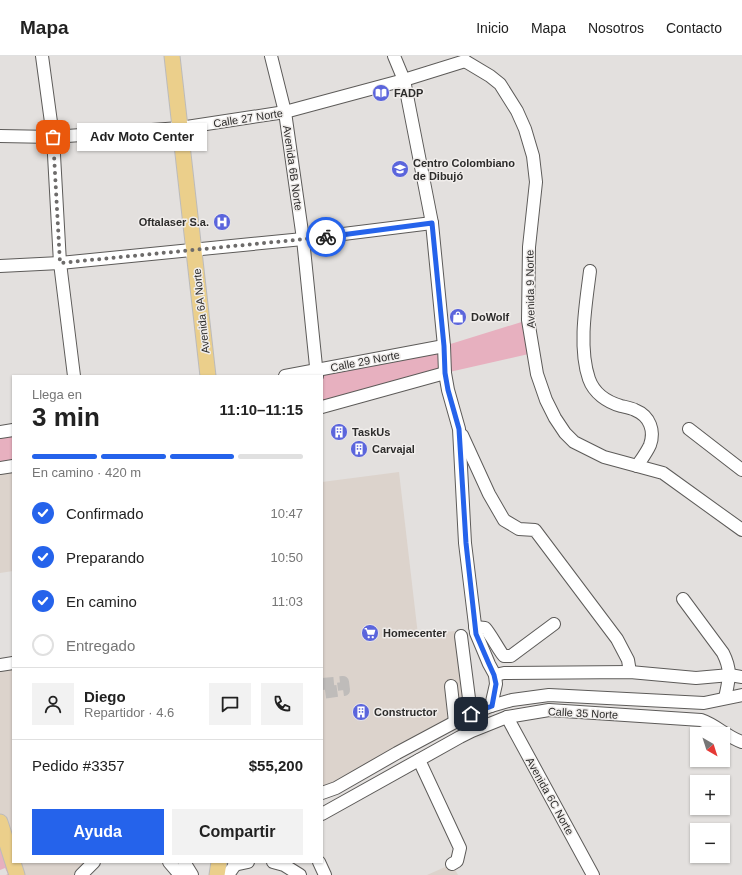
<!DOCTYPE html>
<html lang="es">
<head>
<meta charset="utf-8">
<style>
	:root { --surface:#fff; --page:#f2f2f2; --text:#222; --muted:#767676; --line:#e0e0e0; --accent:#2563eb }
	body { margin:0; font-family:Arial,sans-serif; background:var(--page); color:var(--text); height:100vh; display:flex; flex-direction:column; font-size:15px; white-space:nowrap }
	* { box-sizing:border-box; margin:0 }
	p { font-size:13px; color:var(--muted) }
	.icon { flex:none; width:22px; height:22px; fill:none; stroke:currentColor; stroke-width:2; stroke-linecap:round; stroke-linejoin:round }
	.map { position:relative; flex:1; overflow:hidden }
	.panel { position:absolute; left:12px; top:319px; width:311px; height:488px; display:flex; flex-direction:column; background:var(--surface); border-radius:0px; box-shadow:0 1px 3px #0004 }
	.panel>* { flex:none }
	.needle { width:26px; rotate:141deg }
	.controls { position:absolute; left:690px; top:671px; display:grid; gap:8px }
	.controls a { display:grid; place-items:center; width:40px; height:40px; border-radius:0px; background:var(--surface); box-shadow:0 1px 3px #0004; font-size:20px }
	.pin { position:absolute; display:grid; place-items:center; width:34px; height:34px; color:#fff; margin:-17px; border-radius:8px; box-shadow:0 2px 6px #0006 }
	.courier { position:absolute; display:grid; place-items:center; width:40px; height:40px; margin:-20px; border:3px solid #2563eb; border-radius:50%; background:#fff; color:#222; box-shadow:0 1px 5px #0007 }
	.bubble { position:absolute; height:28px; border-radius:0px; background:var(--surface); box-shadow:0 1px 3px #0004; font-size:13px; font-weight:700; line-height:28px; text-align:center }
	.summary em { font-style:normal; font-weight:700 }
	.summary div { display:flex; flex-direction:column-reverse }
	.summary { display:flex; align-items:center; justify-content:space-between; height:68px; padding:0 20px }
	h1 { font-size:26px; font-weight:700; line-height:30px }
	.bar { display:grid; grid-template-columns:repeat(4,1fr); gap:6px 4px; align-content:center; height:48px; padding:0 20px }
	.bar i { height:5px; border-radius:3px; background:var(--line) }
	.bar .active { background:var(--accent) }
	.bar p { grid-column:span 4 }
	.line { display:flex; align-items:center; gap:10px; padding:0 20px; border-top:1px solid var(--line) }
	.line div { flex:1 }
	.round { display:grid; place-items:center; flex:none; width:42px; height:42px; border-radius:0px; background:var(--page) }
	ol { padding:0 20px; list-style:none }
	li { display:flex; align-items:center; gap:12px; height:44px }
	li p { margin-inline-start:auto }
	li .icon { padding:4px; border-radius:50%; background:var(--accent); color:#fff; stroke-width:4 }
	li:last-child { color:var(--muted) }
	li i { width:22px; height:22px; border:2px solid var(--line); border-radius:50% }
	.primary-button { display:flex; gap:8px; margin-top:auto; padding:8px 20px }
	.primary-button a { flex:1; height:46px; border-radius:0px; background:var(--accent); color:#fff; font-size:16px; font-weight:700; line-height:46px; text-align:center }
	.primary-button a+a { background:var(--page); color:var(--text) }
	header { display:flex; align-items:center; gap:24px; box-sizing:border-box; height:56px; padding:0 20px; background:var(--surface); border-bottom:1px solid var(--line) }
	header strong { font-size:19px }
	nav { display:flex; gap:22px; margin-inline-start:auto; font-size:14px }
	.map>svg:first-child { display:block }
	.built { fill:#dcd3cc }
	.green { fill:#e7b0bf }
	.lines { fill:none; stroke-linecap:round; stroke-linejoin:round }
	.minor-tunnel { stroke:#bfbcba; stroke-width:12; stroke-dasharray:12 6; stroke-linecap:butt }
	.minor-casing { stroke:#5d5b59; stroke-width:14 }
	.major-casing { stroke:#bcbbbb; stroke-width:17 }
	.minor { stroke:#fff; stroke-width:12 }
	.major { stroke:#ebcf8b; stroke-width:15 }
	.done { stroke:#6d6b6a; stroke-width:4; stroke-dasharray:0 7.2 }
	.route { stroke:#2563eb; stroke-width:5 }
	.labels { text-anchor:middle; dominant-baseline:central; stroke-width:3; stroke-linejoin:round; paint-order:stroke }
	.poi-label { font-size:11px; font-weight:bold; fill:#2d2c2b; stroke:#f0edeb; text-anchor:start }
	.street-label { font-size:11px; fill:#2d2c2b; stroke:#f0edeb }
</style>
</head>
<body>
<header>
<strong>Mapa</strong>
<nav><a>Inicio</a><a>Mapa</a><a>Nosotros</a><a>Contacto</a></nav>
</header>
<div class="map">
<svg width="742" height="819" viewBox="0 0 742 819">
	<rect width="100%" height="100%" fill="#e3e0de"/>
	<g class="built">
		<path d="M13 410V515L0 517V412Z"/>
		<path d="M399 416 418 579 455 575 462 629 468 659 322 737V426Z"/>
		<path d="M13 607V806H94L81 819H17L0 766V609Z"/>
		<path d="M452 808 458 819H427Z"/>
	</g>
	<g class="green">
		<path d="M528 264 533 297 445 317 322 351V320L316 314 444 290Z"/>
		<path d="M13 374V410L0 412V376Z"/>
		<path d="M0 766 17 819H6L8 818 5 812 0 814Z"/>
	</g>
	<g class="lines">
		<path class="minor-tunnel" d="M322 628 343 626 344 634 322 637"/>
		<g class="minor-casing">
			<g id="minor">
				<path d="M42 0 53 81 60 207 74 320"/>
				<path d="M271 0 285 56 303 183 317 320"/>
				<path d="M394 0 404 24 432 167 444 290 445 317 448 334 459 373 465 487 476 577 489 608 495 619 496 628 491 650"/>
				<path d="M465 5 490 20 500 28 517 55 525 73 533 100 536 126 529 191 528 264 537 318 546 344 555 362 565 377 574 386 604 401 663 417 742 474"/>
				<path d="M0 80 53 81 180 72 285 56 404 24 465 5"/>
				<path d="M0 210 60 207 303 183 432 167"/>
				<path d="M590 215C586 247 578 291 589 323 594 337 607 346 621 350 625 351 631 352 635 354 650 360 655 375 650 389 647 396 641 404 637 410"/>
				<path d="M285 320 444 290"/>
				<path d="M322 351 445 317"/>
				<path d="M689 373 742 414"/>
				<path d="M0 376 13 374"/>
				<path d="M462 379 489 438 504 464 519 473 535 474 617 583 628 604 630 616"/>
				<path d="M0 412 13 410"/>
				<path d="M683 543 723 597C732 615 729 623 725 642"/>
				<path d="M475 571 485 572C490 577 501 598 504 600 505 600 510 600 511 600L554 568"/>
				<path d="M461 580 471 658"/>
				<path d="M0 609 13 607"/>
				<path d="M495 619 504 617 630 616 696 622 730 619 742 621"/>
				<path d="M451 630 455 666"/>
				<path d="M507 661 593 819"/>
				<path d="M419 704 460 792 457 805 452 808"/>
				<path d="M322 737 336 732 397 697 468 659 491 650 512 644 549 639 704 647 742 639"/>
				<path d="M322 758 460 681 472 675 507 661 549 654 701 664C716 669 727 681 742 686"/>
				<path d="M169 806 180 819"/>
				<path d="M184 806 192 819"/>
				<path d="M273 806 284 809 300 819"/>
				<path d="M319 806 325 819"/>
				<path d="M234 809 248 806"/>
				<path d="M81 819 94 806"/>
				<path d="M228 819 237 806"/>
			</g>
		</g>
		<g class="major-casing">
			<g id="major">
				<path d="M172 0 208 320"/>
				<path d="M0 766 17 819"/>
				<path d="M217 819 219 806"/>
			</g>
		</g>
		<use href="#minor" class="minor"/>
		<use href="#major" class="major"/>
	</g>
	<g class="lines">
		<path class="done" d="M53 81 60 207 326 181"/>
		<path class="route" d="M326 181 432 167 444 290 445 317 448 334 459 373 466 487 476 578 489 608 494 619 496 628 492 650 471 658"/>
	</g>
	<defs>
		<g id="library-disc" transform="scale(0.9)"><circle r="9.5" fill="#5b65dc" stroke="#f0edeb"/><path d="M-6-4Q-3-5.5-.7-3.5V5Q-3 3-6 4ZM6-4Q3-5.5 .7-3.5V5Q3 3 6 4Z" fill="#fff"/></g>
		<g id="school-disc" transform="scale(0.9)"><circle r="9.5" fill="#5b65dc" stroke="#f0edeb"/><path d="M0-5L7-2L0 1L-7-2ZM-4 1L0 2.5L4 1V4Q0 6-4 4Z" fill="#fff"/></g>
		<g id="hospital-disc" transform="scale(0.9)"><circle r="9.5" fill="#5b65dc" stroke="#f0edeb"/><path d="M-5-5h3v3.5h4V-5h3V5h-3V1.5h-4V5h-3Z" fill="#fff"/></g>
		<g id="shop-disc" transform="scale(0.9)"><circle r="9.5" fill="#5b65dc" stroke="#f0edeb"/><path d="M-5-2.5h2.3a2.7 3.5 0 0 1 5.4 0H5L5.5 6h-11ZM-1.5-2.5h3a1.5 2.3 0 0 0-3 0Z" fill="#fff"/></g>
		<g id="building-disc" transform="scale(0.9)"><circle r="9.5" fill="#5b65dc" stroke="#f0edeb"/><path d="M-4-6H4V6H1V3H-1V6H-4ZM-2.5-4.3h1.7v1.8h-1.7ZM.8-4.3h1.7v1.8H.8ZM-2.5-1h1.7V.8h-1.7ZM.8-1h1.7V.8H.8Z" fill="#fff"/></g>
		<g id="supermarket-disc" transform="scale(0.9)"><circle r="9.5" fill="#5b65dc" stroke="#f0edeb"/><path d="M-6-5.5h2.5l.6 2H6L4.5 2H-2.5L-4.4-4H-6ZM-1.5 3.2a1.3 1.3 0 1 0 .1 0ZM3 3.2a1.3 1.3 0 1 0 .1 0Z" fill="#fff"/></g>
	</defs>
	<g fill-rule="evenodd">
		<use href="#library-disc" x="381" y="37"/>
		<use href="#school-disc" x="400" y="113"/>
		<use href="#hospital-disc" x="222" y="166"/>
		<use href="#shop-disc" x="458" y="261"/>
		<use href="#building-disc" x="339" y="376"/>
		<use href="#building-disc" x="359" y="393"/>
		<use href="#supermarket-disc" x="370" y="577"/>
		<use href="#building-disc" x="361" y="656"/>
	</g>
	<g class="labels">
		<g class="poi-label">
			<text x="394" y="37">FADP</text>
			<text x="413" y="107">Centro Colombiano<tspan x="413" dy="13">de Dibujó</tspan></text>
			<text x="209" y="166" text-anchor="end">Oftalaser S.a.</text>
			<text x="471" y="261">DoWolf</text>
			<text x="352" y="376">TaskUs</text>
			<text x="372" y="393">Carvajal</text>
			<text x="383" y="577">Homecenter</text>
			<text x="374" y="656">Constructor</text>
		</g>
		<g class="street-label">
			<text transform="translate(248 62) rotate(-9)">Calle 27 Norte</text>
			<text transform="translate(293 112) rotate(82)">Avenida 6B Norte</text>
			<text transform="translate(530 233) rotate(-91)">Avenida 9 Norte</text>
			<text transform="translate(201 255) rotate(-96)">Avenida 6A Norte</text>
			<text transform="translate(365 305) rotate(-11)">Calle 29 Norte</text>
			<text transform="translate(583 657) rotate(3)">Calle 35 Norte</text>
			<text transform="translate(550 740) rotate(61)">Avenida 6C Norte</text>
		</g>
	</g>
</svg>
<div class="controls">
<a><svg class="needle" viewBox="-14 -14 28 28"><path d="M0-13l5 13h-10z" fill="#e53935"/><path d="M0 13l5-13h-10z" fill="#767676"/></svg></a>
<a>+</a>
<a>−</a>
</div>
<div class="pin" style="left:53px;top:81px;background:#ea580c"><svg class="icon" aria-label="bag" viewBox="0 0 24 24"><path d="M5 8h14l-1 12H6zM9 8a3 3 0 0 1 6 0"/></svg></div>
<div class="pin" style="left:471px;top:658px;background:#1f2937"><svg class="icon" aria-label="home" viewBox="0 0 24 24"><path d="M3 11l9-7 9 7M6 9v11h12V9"/></svg></div>
<div class="courier" style="left:326px;top:181px"><svg class="icon" aria-label="bike" viewBox="0 0 24 24"><circle cx="6" cy="16" r="4"/><circle cx="18" cy="16" r="4"/><path d="M6 16l4-8h5l3 8M10 8l3 8H6M13 5h3"/></svg></div>
<div class="bubble" style="left:77px;top:67px;width:130px">Adv Moto Center</div>
<section class="panel">
<div class="summary"><div><h1>3 min</h1><p>Llega en</p></div><em>11:10–11:15</em></div>
<div class="bar"><i class="active"></i><i class="active"></i><i class="active"></i><i></i><p>En camino · 420 m</p></div>
<ol>
<li><svg class="icon" aria-label="check" viewBox="0 0 24 24"><path d="M5 12l5 5 9-10"/></svg>Confirmado<p>10:47</p></li>
<li><svg class="icon" aria-label="check" viewBox="0 0 24 24"><path d="M5 12l5 5 9-10"/></svg>Preparando<p>10:50</p></li>
<li><svg class="icon" aria-label="check" viewBox="0 0 24 24"><path d="M5 12l5 5 9-10"/></svg>En camino<p>11:03</p></li>
<li><i></i>Entregado</li>
</ol>
<div class="line" style="height:72px"><a class="round"><svg class="icon" aria-label="person" viewBox="0 0 24 24"><circle cx="12" cy="8" r="4"/><path d="M4 21q1-7 8-7t8 7"/></svg></a><div><b>Diego</b><p>Repartidor · 4.6</p></div><a class="round"><svg class="icon" aria-label="chat" viewBox="0 0 24 24"><path d="M4 5h16v11H9l-5 4z"/></svg></a><a class="round"><svg class="icon" aria-label="phone" viewBox="0 0 24 24"><path d="M5 4h4l2 5-3 2q2 4 5 5l2-3 5 2v4C11 20 4 13 5 4z"/></svg></a></div>
<div class="line" style="height:52px"><div>Pedido #3357</div><b>$55,200</b></div>
<div class="primary-button"><a>Ayuda</a><a>Compartir</a></div>
</section>
</div>
</body>
</html>
